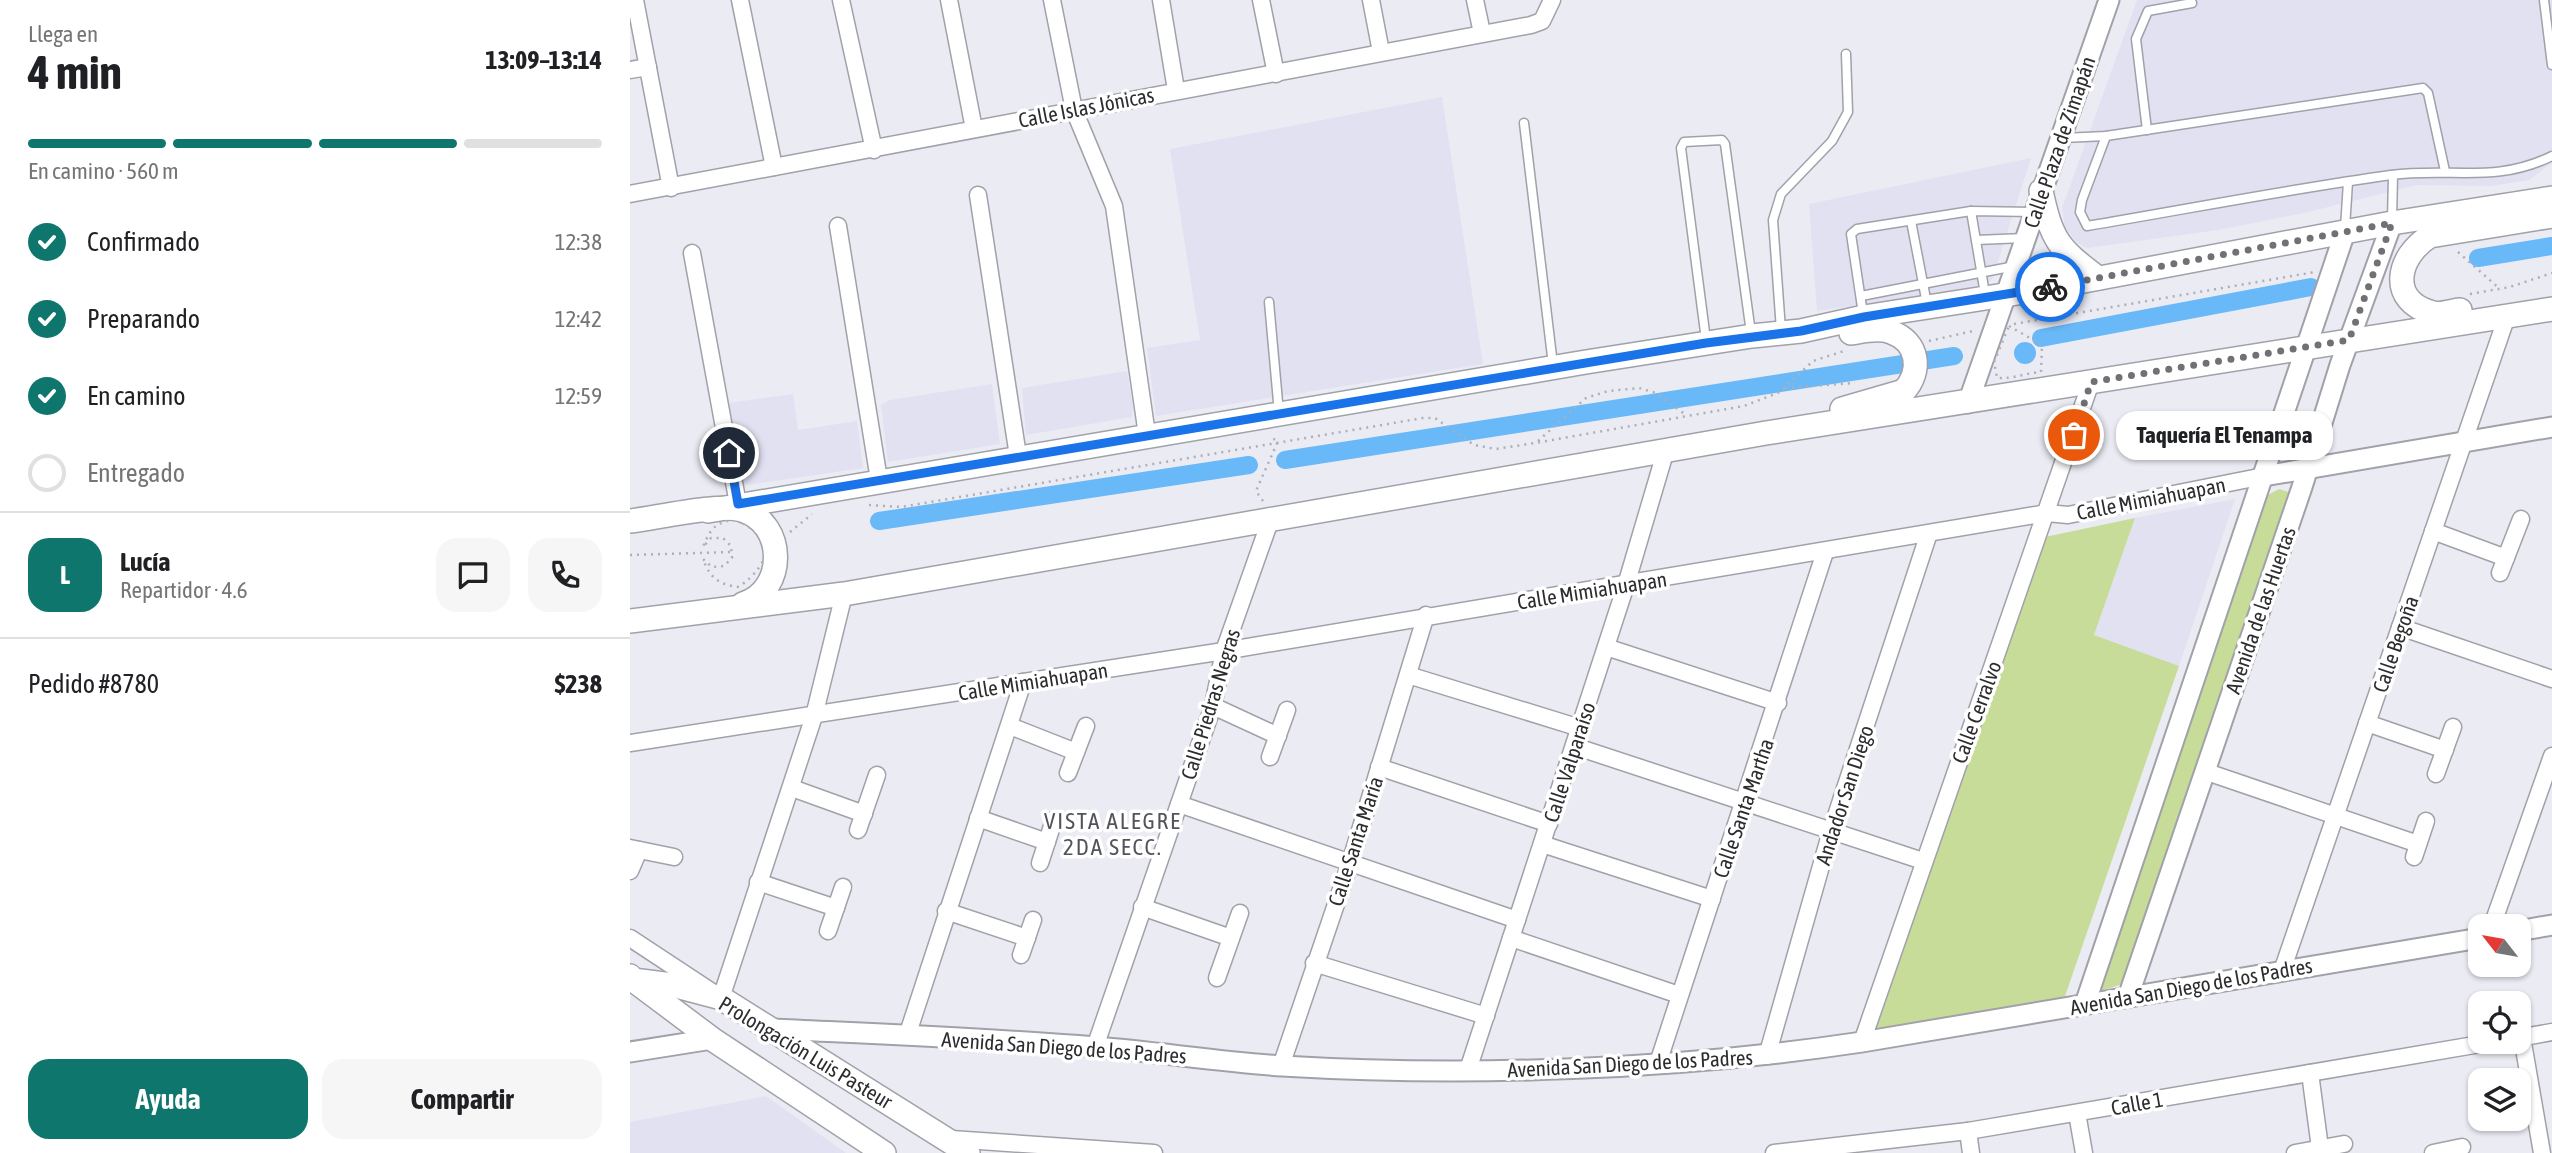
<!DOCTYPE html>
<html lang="es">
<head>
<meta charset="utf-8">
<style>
	:root { --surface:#fff; --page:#f6f6f6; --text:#202124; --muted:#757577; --line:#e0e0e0; --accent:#0f766e }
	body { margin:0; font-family:"Asap Condensed",sans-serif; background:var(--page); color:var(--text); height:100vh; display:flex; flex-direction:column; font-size:26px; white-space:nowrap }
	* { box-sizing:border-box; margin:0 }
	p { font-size:23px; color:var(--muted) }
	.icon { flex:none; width:38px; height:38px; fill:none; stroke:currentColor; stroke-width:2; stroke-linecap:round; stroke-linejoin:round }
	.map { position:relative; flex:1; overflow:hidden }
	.sheet { display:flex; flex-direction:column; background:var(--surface); width:630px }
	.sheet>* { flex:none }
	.needle { width:46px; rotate:301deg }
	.tools { position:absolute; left:1838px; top:914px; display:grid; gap:14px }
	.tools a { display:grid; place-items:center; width:63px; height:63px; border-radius:14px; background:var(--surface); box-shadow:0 2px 5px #0004; font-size:35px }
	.pin { position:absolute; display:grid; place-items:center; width:60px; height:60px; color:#fff; margin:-30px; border:4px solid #fff; border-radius:50%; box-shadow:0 2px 7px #0007 }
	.courier { position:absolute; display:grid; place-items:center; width:70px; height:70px; margin:-35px; border:5px solid #1a73e8; border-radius:50%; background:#fff; color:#222; box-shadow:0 2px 9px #0007 }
	.bubble { position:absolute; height:49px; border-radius:21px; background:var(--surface); box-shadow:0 2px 5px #0004; font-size:23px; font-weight:700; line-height:49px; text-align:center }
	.summary em { font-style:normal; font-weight:700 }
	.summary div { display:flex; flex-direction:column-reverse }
	.summary { display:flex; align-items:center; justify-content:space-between; height:119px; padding:0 28px }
	h1 { font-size:46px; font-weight:700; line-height:52px }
	.bar { display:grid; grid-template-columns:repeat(4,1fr); gap:10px 7px; align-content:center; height:84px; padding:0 28px }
	.bar i { height:9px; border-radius:5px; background:var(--line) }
	.bar .current { background:var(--accent) }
	.bar p { grid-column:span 4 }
	.line { display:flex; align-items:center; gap:18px; padding:0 28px; border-top:2px solid var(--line) }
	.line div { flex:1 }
	.round { display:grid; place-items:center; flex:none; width:74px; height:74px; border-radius:21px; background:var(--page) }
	ol { padding:0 28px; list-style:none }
	li { display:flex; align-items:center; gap:21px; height:77px }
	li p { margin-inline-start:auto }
	li .icon { padding:7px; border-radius:50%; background:var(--accent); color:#fff; stroke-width:4 }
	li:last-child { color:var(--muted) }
	li i { width:38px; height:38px; border:4px solid var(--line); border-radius:50% }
	.button { display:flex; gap:14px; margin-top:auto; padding:14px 28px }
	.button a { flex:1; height:80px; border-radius:21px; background:var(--accent); color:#fff; font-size:28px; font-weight:700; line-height:80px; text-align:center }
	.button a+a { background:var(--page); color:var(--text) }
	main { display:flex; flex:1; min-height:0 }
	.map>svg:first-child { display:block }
	.built { fill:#e1e1f2 }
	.green { fill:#c7dc98 }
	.water { fill:#69b8f7 }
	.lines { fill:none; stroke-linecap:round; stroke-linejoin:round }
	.canal { stroke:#69b8f7; stroke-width:18 }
	.service-casing { stroke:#a0a1a9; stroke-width:11 }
	.minor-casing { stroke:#a0a1a9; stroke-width:19 }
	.tertiary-casing { stroke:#a0a1a9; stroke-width:23 }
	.secondary-casing { stroke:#a0a1a9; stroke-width:26 }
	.path { stroke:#aeaeb5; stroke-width:2.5; stroke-dasharray:2 5; stroke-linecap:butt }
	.service { stroke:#fff; stroke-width:8 }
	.minor { stroke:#fff; stroke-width:16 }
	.tertiary { stroke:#fff; stroke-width:19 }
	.secondary { stroke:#fff; stroke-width:23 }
	.done { stroke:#707075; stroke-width:7; stroke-dasharray:0 12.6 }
	.route { stroke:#1a73e8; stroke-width:9 }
	.labels { text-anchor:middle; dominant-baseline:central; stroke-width:7; stroke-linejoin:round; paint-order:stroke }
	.street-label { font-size:21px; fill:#2d2d30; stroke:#fff }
	.neighbourhood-label { font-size:23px; letter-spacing:2px; fill:#53535b; stroke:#fff }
</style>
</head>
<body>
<main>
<section class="sheet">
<div class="summary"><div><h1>4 min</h1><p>Llega en</p></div><em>13:09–13:14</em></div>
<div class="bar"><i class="current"></i><i class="current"></i><i class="current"></i><i></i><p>En camino · 560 m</p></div>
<ol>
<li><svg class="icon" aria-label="check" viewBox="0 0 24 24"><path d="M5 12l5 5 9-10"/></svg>Confirmado<p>12:38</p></li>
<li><svg class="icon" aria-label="check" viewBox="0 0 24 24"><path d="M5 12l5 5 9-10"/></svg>Preparando<p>12:42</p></li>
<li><svg class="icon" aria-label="check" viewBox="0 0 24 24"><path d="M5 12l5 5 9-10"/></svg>En camino<p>12:59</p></li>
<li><i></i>Entregado</li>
</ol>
<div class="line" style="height:126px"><b class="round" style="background:var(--accent);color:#fff">L</b><div><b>Lucía</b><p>Repartidor · 4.6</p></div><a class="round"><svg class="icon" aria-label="chat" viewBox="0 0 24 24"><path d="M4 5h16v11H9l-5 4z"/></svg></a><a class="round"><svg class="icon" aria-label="phone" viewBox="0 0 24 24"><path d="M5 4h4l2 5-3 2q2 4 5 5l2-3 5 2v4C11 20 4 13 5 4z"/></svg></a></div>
<div class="line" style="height:91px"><div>Pedido #8780</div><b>$238</b></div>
<div class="button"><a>Ayuda</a><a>Compartir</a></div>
</section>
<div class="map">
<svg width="1922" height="1153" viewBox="0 0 1922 1153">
	<rect width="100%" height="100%" fill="#ebebf4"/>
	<g class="built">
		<path d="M1507 0H1922V163L1899 180 1861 186 1787 185 1678 212 1588 230 1457 248 1446 242 1435 227 1432 208Z"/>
		<path d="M812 97 853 364 526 416 517 348 570 340 540 149Z"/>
		<path d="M1401 158 1362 280 1337 289 1187 311 1179 204Z"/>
		<path d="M497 371 503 407 502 417 396 435 392 388Z"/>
		<path d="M362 384 370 444 258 462 251 405 260 400Z"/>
		<path d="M163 394 168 430 227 421 233 468 110 486 99 403Z"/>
		<path d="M1605 499 1549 666 1464 635 1505 518Z"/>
		<path d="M136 1096 216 1153H0V1122Z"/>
	</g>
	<g class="green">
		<path d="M1649 489 1658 492 1652 526 1496 983 1467 992 1465 987 1638 495Z"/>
		<path d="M1505 518 1464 635 1549 666 1433 1002 1240 1034 1415 537Z"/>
	</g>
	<circle class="water" cx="1395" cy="353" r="11"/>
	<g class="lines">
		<g class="canal">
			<path d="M1848 258 1922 246"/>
			<path d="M1411 338 1681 287"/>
			<path d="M655 460 1324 356"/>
			<path d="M249 521 619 465"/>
		</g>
		<g class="service-casing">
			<g id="service">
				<path d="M1914 0 1922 65"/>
				<path d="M894 123 923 365"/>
				<path d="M1517 130 1506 39 1518 11 1562 3"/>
				<path d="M1476 136 1452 200 1450 212 1457 226C1558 209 1660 189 1761 175 1822 167 1865 184 1922 156"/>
				<path d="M1433 138 1476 136 1793 88 1798 93 1815 171"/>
				<path d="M1341 211 1355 294"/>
				<path d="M1762 220 1763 175"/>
				<path d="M1281 221 1297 304"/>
				<path d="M1715 228 1718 182"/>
				<path d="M1346 240 1395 238"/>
				<path d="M1231 296 1385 266"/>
				<path d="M639 302 649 413"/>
				<path d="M1233 314 1221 234 1227 229 1341 211 1404 212"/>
				<path d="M1151 330 1143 220 1151 194 1202 141 1218 112 1216 54"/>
				<path d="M1076 340 1051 148 1054 142 1092 140 1095 144 1121 333"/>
			</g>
		</g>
		<g class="minor-casing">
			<g id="minor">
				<path d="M5 0 41 188"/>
				<path d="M110 0 144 167"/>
				<path d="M211 0 244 150"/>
				<path d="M319 0 344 129"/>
				<path d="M422 0 444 110 484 206 517 435"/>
				<path d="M531 0 546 90"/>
				<path d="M631 0 646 74"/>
				<path d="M741 0 751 52"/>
				<path d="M845 0 852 33"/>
				<path d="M0 70 18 67"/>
				<path d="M0 194 901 25 912 21 922 0"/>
				<path d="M348 195 388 456"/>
				<path d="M208 226 249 480"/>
				<path d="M62 253 108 504"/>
				<path d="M1803 531 1876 558"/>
				<path d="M1870 573 1891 519"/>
				<path d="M1770 627 1922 679"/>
				<path d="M976 647 1148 703"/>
				<path d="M778 675 950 728"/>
				<path d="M583 706 648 736"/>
				<path d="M1737 723 1815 750"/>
				<path d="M380 726 446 752"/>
				<path d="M0 743 594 651 1417 513 1438 515 1634 476"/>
				<path d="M944 746 1293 861"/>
				<path d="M640 757 657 710"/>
				<path d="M749 767 919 824"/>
				<path d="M1574 771 1788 844"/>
				<path d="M438 773 456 726"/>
				<path d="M1806 774 1823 727"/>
				<path d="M162 788 234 814"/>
				<path d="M549 804 887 920"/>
				<path d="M348 818 417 842"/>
				<path d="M228 830 247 775"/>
				<path d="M912 844 1082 899"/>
				<path d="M0 848 44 857"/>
				<path d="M1784 857 1796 821"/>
				<path d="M410 863 424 820"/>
				<path d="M0 871 9 850"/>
				<path d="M128 882 206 908"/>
				<path d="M512 907 601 938"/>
				<path d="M316 911 397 938"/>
				<path d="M1862 926 1922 756"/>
				<path d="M198 931 213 887"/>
				<path d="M0 938 91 998 184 716 214 594"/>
				<path d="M881 938 1049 995"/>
				<path d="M391 955 403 920"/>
				<path d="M684 963 856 1016"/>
				<path d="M1652 971 1877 316"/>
				<path d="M587 978 610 913"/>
				<path d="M277 1036 393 682"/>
				<path d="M1892 1037 1912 1153"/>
				<path d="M1888 1038 1922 1032"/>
				<path d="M1232 1042 1461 382"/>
				<path d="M465 1047 583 706 594 651 640 521"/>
				<path d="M1137 1056 1201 831 1298 536"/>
				<path d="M1028 1063 1195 552"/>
				<path d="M651 1066 720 863 796 615"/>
				<path d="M838 1070 996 585 1035 453"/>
				<path d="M1680 1073 1690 1148"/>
				<path d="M1447 1113 1454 1153"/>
				<path d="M1338 1131 1341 1153"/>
				<path d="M321 1139 524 1153"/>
				<path d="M1144 1153 1338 1131 1868 1041"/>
				<path d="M1665 1153 1714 1144"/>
				<path d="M1803 1153 1832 1147"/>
			</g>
		</g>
		<g class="tertiary-casing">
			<g id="tertiary">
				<path d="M1338 403 1479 0"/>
				<path d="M1634 476 1922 427"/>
				<path d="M1888 931 1922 925"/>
				<path d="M1498 997 1672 487 1710 365 1762 223"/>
				<path d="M1455 1004 1715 232"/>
				<path d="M143 1029C250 1034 358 1038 466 1047 528 1052 590 1062 652 1066 839 1077 1046 1070 1232 1042L1850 938"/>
				<path d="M0 1052 82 1039"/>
			</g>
		</g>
		<g class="secondary-casing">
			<g id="secondary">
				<path d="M1411 191C1422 241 1428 248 1468 278"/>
				<path d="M1830 310C1822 311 1810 315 1803 313 1757 301 1767 256 1800 236L1922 216"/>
				<path d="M1212 409 1274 391C1292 371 1289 342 1261 332 1249 327 1234 331 1221 333"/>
				<path d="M78 511 956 362 1122 336 1171 331 1234 317 1406 290 1762 223 1922 198"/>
				<path d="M0 521C26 518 90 503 112 510 156 523 157 590 113 604"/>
				<path d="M0 621 214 594 1136 433 1922 309"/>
				<path d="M0 976 3 980 42 985 91 998 338 1153"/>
				<path d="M6 982 82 1039 254 1153"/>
			</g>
		</g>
		<g class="path">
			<path d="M1828 252 1870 289"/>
			<path d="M1840 294 1880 287 1922 273"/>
			<path d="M1384 324 1685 272"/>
			<path d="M1379 326 1412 345 1411 372C1395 373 1384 379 1367 378L1364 362Z"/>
			<path d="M1299 341 1343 331"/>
			<path d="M1155 388 1225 383"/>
			<path d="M908 441 956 398 978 391 1009 388 1026 393 1056 415"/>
			<path d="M633 501 626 491 648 441 639 437"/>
			<path d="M239 505 271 507 793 418H805L844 445 866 449 905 443 1114 406 1150 392 1183 361 1214 351"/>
			<path d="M106 520C147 539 142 562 109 587 89 585 80 578 73 559L82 567 94 566 102 558 101 546 93 538H81L73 547C80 529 86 521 106 520Z"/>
			<path d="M160 532 182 514"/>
			<path d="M0 555 101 552"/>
		</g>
		<use href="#service" class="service"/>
		<use href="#minor" class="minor"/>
		<use href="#tertiary" class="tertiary"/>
		<use href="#secondary" class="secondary"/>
	</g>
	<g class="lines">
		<path class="done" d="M1420 287 1762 223 1719 340 1461 382 1444 435"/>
		<path class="route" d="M99 453 108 504 1076 343 1171 331 1234 317 1420 287"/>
	</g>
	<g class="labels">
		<g class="street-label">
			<text transform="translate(456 107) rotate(-11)">Calle Islas Jónicas</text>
			<text transform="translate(1429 142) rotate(-71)">Calle Plaza de Zimapán</text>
			<text transform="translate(1521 498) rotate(-11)">Calle Mimiahuapan</text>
			<text transform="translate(962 590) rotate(-9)">Calle Mimiahuapan</text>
			<text transform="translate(1630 610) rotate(-71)">Avenida de las Huertas</text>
			<text transform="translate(1765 644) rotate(-71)">Calle Begoña</text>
			<text transform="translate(403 681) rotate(-9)">Calle Mimiahuapan</text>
			<text transform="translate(580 704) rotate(-73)">Calle Piedras Negras</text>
			<text transform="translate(1346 712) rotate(-70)">Calle Cerralvo</text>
			<text transform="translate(939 762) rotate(-72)">Calle Valparaíso</text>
			<text transform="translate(1214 795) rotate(-72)">Andador San Diego</text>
			<text transform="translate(1113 808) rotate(-71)">Calle Santa Martha</text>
			<text transform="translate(725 841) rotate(-72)">Calle Santa María</text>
			<text transform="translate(1561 986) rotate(-10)">Avenida San Diego de los Padres</text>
			<text transform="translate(434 1047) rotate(4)">Avenida San Diego de los Padres</text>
			<text transform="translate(176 1052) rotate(31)">Prolongación Luis Pasteur</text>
			<text transform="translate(1000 1063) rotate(-3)">Avenida San Diego de los Padres</text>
			<text transform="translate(1507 1103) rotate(-10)">Calle 1</text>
		</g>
		<g class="neighbourhood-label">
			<text x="483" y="821">VISTA ALEGRE<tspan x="483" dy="26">2DA SECC.</tspan></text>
		</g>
	</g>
</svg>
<div class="tools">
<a><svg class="needle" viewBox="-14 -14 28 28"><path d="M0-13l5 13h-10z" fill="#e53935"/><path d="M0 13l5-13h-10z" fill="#757577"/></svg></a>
<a><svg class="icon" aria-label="locate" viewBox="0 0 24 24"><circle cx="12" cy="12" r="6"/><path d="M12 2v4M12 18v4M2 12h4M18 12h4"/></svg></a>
<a><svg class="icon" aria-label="layers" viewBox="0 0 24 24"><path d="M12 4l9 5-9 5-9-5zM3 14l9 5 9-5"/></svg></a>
</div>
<div class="pin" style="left:1444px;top:435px;background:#ea580c"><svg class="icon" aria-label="bag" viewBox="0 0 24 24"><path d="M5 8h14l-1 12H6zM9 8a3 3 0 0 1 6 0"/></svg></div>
<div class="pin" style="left:99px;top:453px;background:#1f2937"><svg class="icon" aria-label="home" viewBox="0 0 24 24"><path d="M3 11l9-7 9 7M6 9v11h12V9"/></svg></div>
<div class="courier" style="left:1420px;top:287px"><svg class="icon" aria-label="bike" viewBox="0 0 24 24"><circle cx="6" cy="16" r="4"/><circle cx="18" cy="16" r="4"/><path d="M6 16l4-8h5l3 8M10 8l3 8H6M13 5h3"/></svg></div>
<div class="bubble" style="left:1486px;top:411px;width:217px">Taquería El Tenampa</div>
</div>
</main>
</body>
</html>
